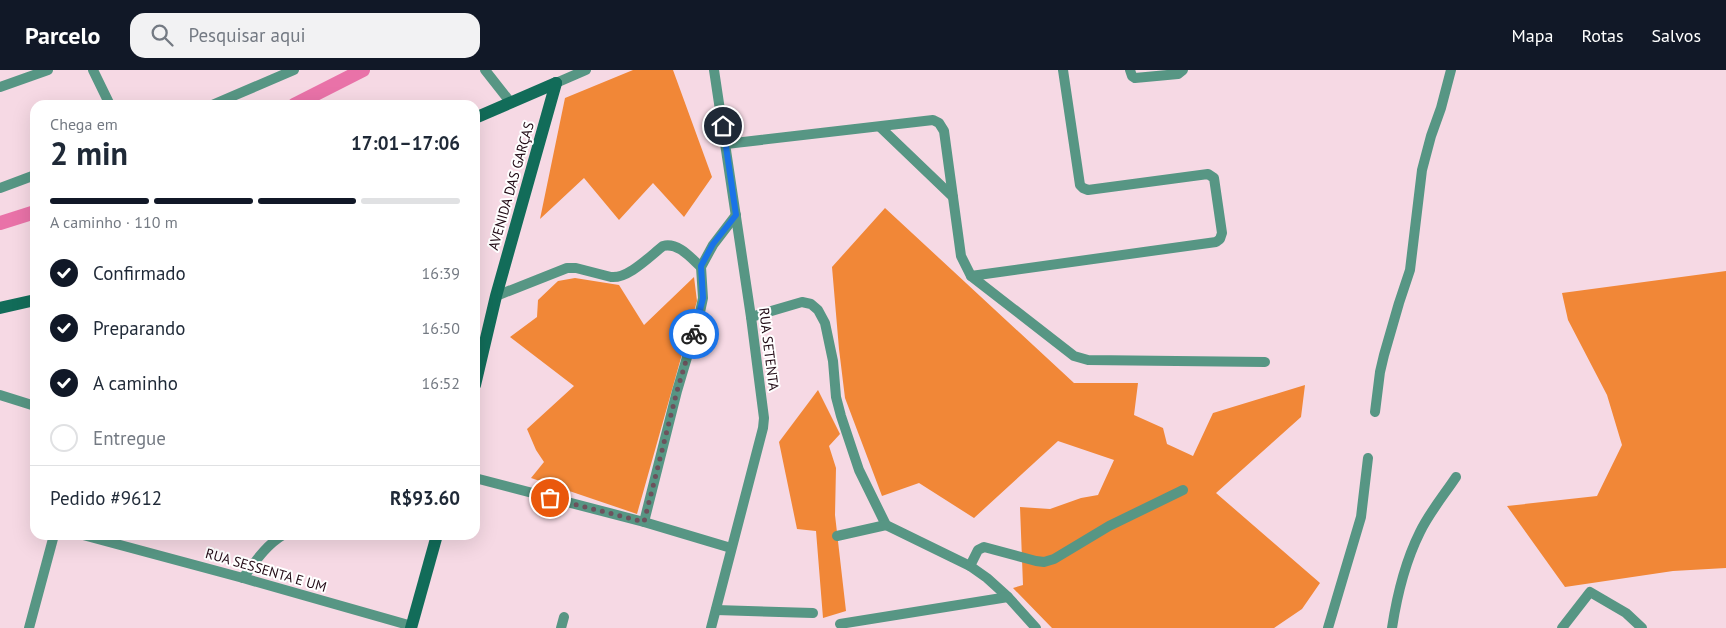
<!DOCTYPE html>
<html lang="pt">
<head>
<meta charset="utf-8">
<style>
	:root { --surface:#fff; --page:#f2f2f3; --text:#1f2937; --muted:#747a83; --line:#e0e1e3; --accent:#111827 }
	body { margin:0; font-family:"PT Sans",sans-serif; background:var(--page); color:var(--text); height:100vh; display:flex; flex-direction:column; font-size:19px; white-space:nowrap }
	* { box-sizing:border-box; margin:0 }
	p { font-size:16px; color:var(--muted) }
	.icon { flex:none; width:28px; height:28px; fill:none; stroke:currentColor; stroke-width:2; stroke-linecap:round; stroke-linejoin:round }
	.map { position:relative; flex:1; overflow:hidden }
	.drawer { position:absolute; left:30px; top:30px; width:450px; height:440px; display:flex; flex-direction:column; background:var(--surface); border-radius:15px; box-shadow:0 5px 20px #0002 }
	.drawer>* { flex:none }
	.pin { position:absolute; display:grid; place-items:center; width:42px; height:42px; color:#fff; margin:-21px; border:2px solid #fff; border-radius:50%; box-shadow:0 1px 5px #0007 }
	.courier { position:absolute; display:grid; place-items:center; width:50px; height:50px; margin:-25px; border:4px solid #1a73e8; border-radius:50%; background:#fff; color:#222; box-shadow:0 1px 6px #0007 }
	.overview em { font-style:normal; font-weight:700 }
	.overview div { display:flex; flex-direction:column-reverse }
	.overview { display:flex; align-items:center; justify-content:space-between; height:85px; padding:0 20px }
	h1 { font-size:32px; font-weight:700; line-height:38px }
	.bar { display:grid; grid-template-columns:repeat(4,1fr); gap:8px 5px; align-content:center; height:60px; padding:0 20px }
	.bar i { height:6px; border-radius:4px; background:var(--line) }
	.bar .on { background:var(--accent) }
	.bar p { grid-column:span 4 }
	.line { display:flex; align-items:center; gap:12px; padding:0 20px; border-top:1px solid var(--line) }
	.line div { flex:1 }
	ol { padding:0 20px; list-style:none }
	li { display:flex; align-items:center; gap:15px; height:55px }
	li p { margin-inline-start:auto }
	li .icon { padding:5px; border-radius:50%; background:var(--accent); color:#fff; stroke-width:4 }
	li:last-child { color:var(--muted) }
	li i { width:28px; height:28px; border:2px solid var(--line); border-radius:50% }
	header { display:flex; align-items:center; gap:30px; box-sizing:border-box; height:70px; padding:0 25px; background:var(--accent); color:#fff }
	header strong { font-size:24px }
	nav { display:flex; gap:28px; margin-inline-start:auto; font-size:18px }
	.search { width:350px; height:45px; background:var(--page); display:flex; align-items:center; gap:12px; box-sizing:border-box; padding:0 18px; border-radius:15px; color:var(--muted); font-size:19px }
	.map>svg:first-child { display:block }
	.forest { fill:#f18737 }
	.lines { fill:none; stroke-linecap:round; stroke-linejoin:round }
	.canal { stroke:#e972a8; stroke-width:14 }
	.street { stroke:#579684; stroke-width:10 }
	.secondary { stroke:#126c59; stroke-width:12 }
	.done { stroke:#6c525d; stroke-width:5; stroke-dasharray:0 9 }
	.route { stroke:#1a73e8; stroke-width:6 }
	.labels { text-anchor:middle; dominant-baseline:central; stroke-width:4; stroke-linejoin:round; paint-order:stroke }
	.street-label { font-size:14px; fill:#220a15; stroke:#fff }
</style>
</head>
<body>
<header>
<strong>Parcelo</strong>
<div class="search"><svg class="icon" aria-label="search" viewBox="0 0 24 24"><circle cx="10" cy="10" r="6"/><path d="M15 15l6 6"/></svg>Pesquisar aqui</div>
<nav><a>Mapa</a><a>Rotas</a><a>Salvos</a></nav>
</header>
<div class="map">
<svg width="1726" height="558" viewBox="0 0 1726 558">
	<rect width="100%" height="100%" fill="#f6d9e4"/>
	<g class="forest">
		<path d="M633 0H673L712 107 684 147 653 113 619 150 584 108 540 149 565 28Z"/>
		<path d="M885 138 1074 313H1138L1134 345 1163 358 1167 374 1193 386 1213 343 1305 315 1301 347 1216 423 1320 513 1302 539 1274 558H1052L1013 518 1023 515 1020 437 1050 439 1081 428 1098 425 1114 390 1058 371 974 448 919 413 882 426 845 328 839 279 832 197Z"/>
		<path d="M1726 201V498L1673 501 1565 517 1507 436 1597 426 1622 375 1607 325 1568 250 1562 223Z"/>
		<path d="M694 207 697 231 637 444 531 408 544 392 536 380 527 359 574 316 510 267 537 247 538 230 558 211 575 208 619 215 644 255Z"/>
		<path d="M818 320 840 364 829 376 836 398 835 445 846 541 823 548 816 461 797 459 779 372Z"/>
	</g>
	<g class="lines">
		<g class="canal">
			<path d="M294 35 363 0"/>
			<path d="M0 153 35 142"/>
		</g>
		<g class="street">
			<path d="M93 0 110 35"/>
			<path d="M485 0 511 33"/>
			<path d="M1130 0 1132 6 1135 8 1178 4 1183 0"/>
			<path d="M556 13 586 0"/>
			<path d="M0 17 48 0"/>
			<path d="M212 35 294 0"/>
			<path d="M880 57 953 127"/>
			<path d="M726 74 933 50 939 53 944 61 961 186 971 206 1074 286 1088 290 1265 292"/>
			<path d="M0 118 35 105"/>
			<path d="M971 206 1216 172 1220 169 1222 163 1214 108 1208 104 1088 120 1083 118 1080 115 1063 0"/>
			<path d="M496 226 567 198H576L611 207C628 209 650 186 663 176 678 172 691 188 701 197"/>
			<path d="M751 247 802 232 811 234 818 240 825 253 833 291 836 327 841 346 859 400 886 455 970 496 987 508 1008 527 1036 558"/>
			<path d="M0 325 35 336"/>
			<path d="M1375 342 1380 302 1384 285 1399 233 1410 200 1422 100 1431 66 1441 38 1451 0"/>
			<path d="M475 408 644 452 731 478"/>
			<path d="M644 452 677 321 699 247 703 228 701 197 713 175 736 145"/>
			<path d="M83 465 243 508 412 556"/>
			<path d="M837 466 886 455"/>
			<path d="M970 496 978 480 984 477 1036 491 1044 492 1054 489 1109 456 1183 420"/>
			<path d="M243 508C255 492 266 475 283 465"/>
			<path d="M716 540 813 543"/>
			<path d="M840 554 1008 527"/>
			<path d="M29 558 54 465"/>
			<path d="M561 558 564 547"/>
			<path d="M711 558 763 358 764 348 751 247 714 0"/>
			<path d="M1328 558 1361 447 1368 388"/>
			<path d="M1392 558C1397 525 1405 492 1420 462 1429 443 1444 425 1456 407"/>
			<path d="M1562 558 1590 522 1626 543 1642 558"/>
		</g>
		<g class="secondary">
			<path d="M475 48 556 13"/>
			<path d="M0 238 35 230"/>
			<path d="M475 315 496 226 556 13"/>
			<path d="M411 558 437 465"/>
		</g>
	</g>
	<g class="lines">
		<path class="done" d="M550 428 644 452 677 321 694 264"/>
		<path class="route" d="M694 264 703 228 701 196 713 174 736 145 723 56"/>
	</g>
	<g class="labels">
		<g class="street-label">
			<text transform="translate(511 116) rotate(-74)">AVENIDA DAS GARÇAS</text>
			<text transform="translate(769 279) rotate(83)">RUA SETENTA</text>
			<text transform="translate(266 500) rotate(16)">RUA SESSENTA E UM</text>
		</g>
	</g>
</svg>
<div class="pin" style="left:550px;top:428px;background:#ea580c"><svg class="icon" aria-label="bag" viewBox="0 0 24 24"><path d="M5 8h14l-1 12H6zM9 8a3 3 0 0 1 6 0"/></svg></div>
<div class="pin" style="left:723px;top:56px;background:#1f2937"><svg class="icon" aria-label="home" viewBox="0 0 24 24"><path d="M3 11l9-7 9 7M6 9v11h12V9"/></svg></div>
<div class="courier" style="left:694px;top:264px"><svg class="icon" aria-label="bike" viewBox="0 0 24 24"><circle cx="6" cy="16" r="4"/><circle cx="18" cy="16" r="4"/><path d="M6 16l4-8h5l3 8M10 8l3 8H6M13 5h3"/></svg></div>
<section class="drawer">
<div class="overview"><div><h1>2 min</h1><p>Chega em</p></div><em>17:01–17:06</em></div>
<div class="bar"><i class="on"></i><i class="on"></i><i class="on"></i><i></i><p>A caminho · 110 m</p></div>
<ol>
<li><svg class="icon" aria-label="check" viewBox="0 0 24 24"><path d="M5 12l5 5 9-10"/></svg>Confirmado<p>16:39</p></li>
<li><svg class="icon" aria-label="check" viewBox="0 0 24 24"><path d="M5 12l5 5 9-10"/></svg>Preparando<p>16:50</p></li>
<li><svg class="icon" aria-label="check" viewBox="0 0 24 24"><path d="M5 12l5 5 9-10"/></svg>A caminho<p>16:52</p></li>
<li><i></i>Entregue</li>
</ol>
<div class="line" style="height:65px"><div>Pedido #9612</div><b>R$93.60</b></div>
</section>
</div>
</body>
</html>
